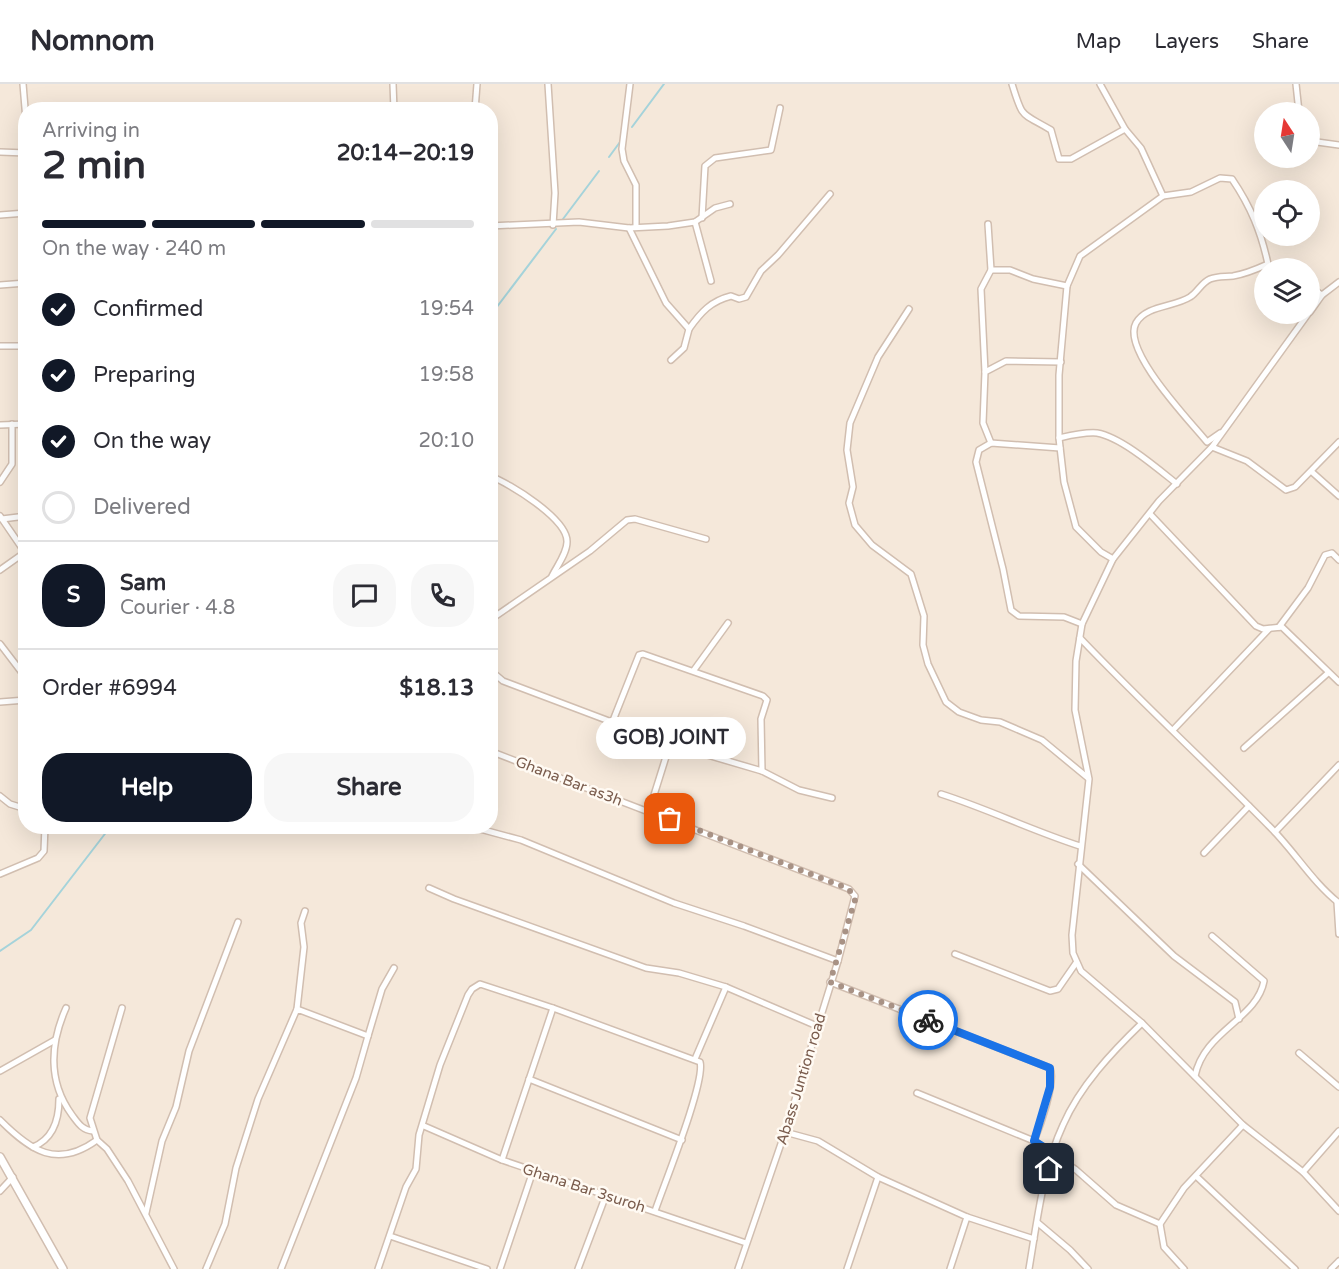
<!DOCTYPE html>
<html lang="en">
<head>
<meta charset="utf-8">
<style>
	:root { --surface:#fff; --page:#f7f7f7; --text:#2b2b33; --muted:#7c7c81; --line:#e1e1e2; --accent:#111827 }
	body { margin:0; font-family:"Varela Round",sans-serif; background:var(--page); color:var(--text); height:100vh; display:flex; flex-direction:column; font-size:22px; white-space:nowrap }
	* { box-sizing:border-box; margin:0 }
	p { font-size:20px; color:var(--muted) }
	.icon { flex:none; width:33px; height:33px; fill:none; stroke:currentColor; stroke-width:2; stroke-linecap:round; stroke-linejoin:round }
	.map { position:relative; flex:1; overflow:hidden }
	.drawer { position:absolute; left:18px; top:18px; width:480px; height:732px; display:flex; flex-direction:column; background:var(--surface); border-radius:24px; box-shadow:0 6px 24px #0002 }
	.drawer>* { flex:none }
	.needle { width:39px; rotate:348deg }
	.fabs { position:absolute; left:1254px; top:18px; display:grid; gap:12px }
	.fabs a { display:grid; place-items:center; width:66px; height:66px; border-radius:50%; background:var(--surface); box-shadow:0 6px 24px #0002; font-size:30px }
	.pin { position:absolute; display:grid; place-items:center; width:51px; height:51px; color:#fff; margin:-26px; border-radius:12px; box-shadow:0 3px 9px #0006 }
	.courier { position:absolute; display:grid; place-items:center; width:60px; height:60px; margin:-30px; border:4px solid #1a73e8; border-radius:50%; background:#fff; color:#222; box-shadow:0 2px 8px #0007 }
	.bubble { position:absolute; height:42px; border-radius:21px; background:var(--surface); box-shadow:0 6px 24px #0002; font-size:20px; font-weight:700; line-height:42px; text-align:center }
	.summary em { font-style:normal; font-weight:700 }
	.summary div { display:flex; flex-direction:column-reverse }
	.summary { display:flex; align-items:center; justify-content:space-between; height:102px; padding:0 24px }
	h1 { font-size:39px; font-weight:700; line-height:45px }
	.bar { display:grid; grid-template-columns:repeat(4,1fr); gap:9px 6px; align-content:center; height:72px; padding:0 24px }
	.bar i { height:8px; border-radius:4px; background:var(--line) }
	.bar .active { background:var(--accent) }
	.bar p { grid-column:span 4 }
	.line { display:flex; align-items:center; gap:15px; padding:0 24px; border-top:2px solid var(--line) }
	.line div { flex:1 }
	.round { display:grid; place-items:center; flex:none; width:63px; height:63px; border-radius:24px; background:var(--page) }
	ol { padding:0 24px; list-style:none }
	li { display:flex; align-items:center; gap:18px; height:66px }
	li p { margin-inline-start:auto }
	li .icon { padding:6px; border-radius:50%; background:var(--accent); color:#fff; stroke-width:4 }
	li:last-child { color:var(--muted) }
	li i { width:33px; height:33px; border:3px solid var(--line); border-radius:50% }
	.primary-button { display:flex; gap:12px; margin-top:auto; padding:12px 24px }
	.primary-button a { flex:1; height:69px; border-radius:24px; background:var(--accent); color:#fff; font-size:24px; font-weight:700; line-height:69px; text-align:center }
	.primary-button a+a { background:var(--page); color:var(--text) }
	header { display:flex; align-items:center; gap:36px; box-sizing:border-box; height:84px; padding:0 30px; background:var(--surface); border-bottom:2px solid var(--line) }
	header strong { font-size:28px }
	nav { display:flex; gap:33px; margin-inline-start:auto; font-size:21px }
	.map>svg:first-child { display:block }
	.residential { fill:#f5e8da; fill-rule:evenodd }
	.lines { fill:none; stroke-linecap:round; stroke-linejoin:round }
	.stream { stroke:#a5d3da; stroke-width:2 }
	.minor-casing { stroke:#d1beb0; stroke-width:8 }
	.tertiary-casing { stroke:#d1beb0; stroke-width:10 }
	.minor { stroke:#fff; stroke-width:5 }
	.tertiary { stroke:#fff; stroke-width:7 }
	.done { stroke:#a89285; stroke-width:6; stroke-dasharray:0 10.8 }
	.route { stroke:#1a73e8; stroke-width:8 }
	.labels { text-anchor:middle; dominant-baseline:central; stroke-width:5; stroke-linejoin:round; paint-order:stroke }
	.street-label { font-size:15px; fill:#7a5c4d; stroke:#fffaf3 }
</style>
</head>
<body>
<header>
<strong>Nomnom</strong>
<nav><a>Map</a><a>Layers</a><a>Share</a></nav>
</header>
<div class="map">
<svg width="1339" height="1185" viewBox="0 0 1339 1185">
	<rect width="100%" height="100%" fill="#fdf6ec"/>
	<path class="residential" d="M0 0H1339V1185H0ZM26 26H490V742H26ZM1264 28H1310V74H1264ZM1264 106H1310V152H1264ZM1264 184H1310V230H1264Z"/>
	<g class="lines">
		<g class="stream">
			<path d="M632 43 664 0"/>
			<path d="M609 73 620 58"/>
			<path d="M563 135 599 87"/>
			<path d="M490 232 556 145"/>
			<path d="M0 867 31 846 111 742"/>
		</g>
		<g class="minor-casing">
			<g id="minor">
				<path d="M23 0 26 36"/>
				<path d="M393 0 394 26"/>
				<path d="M548 0 555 109 553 141"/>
				<path d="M630 0 622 65 624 77 636 101V143"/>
				<path d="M1012 0C1023 36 1021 28 1051 46L1059 75H1071L1125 45 1141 64 1163 112 1080 172 1067 202 1059 291V354L1064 398 1076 443 1101 468 1113 475"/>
				<path d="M1100 0 1125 45"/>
				<path d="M1296 0 1299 28"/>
				<path d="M475 26 477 0"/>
				<path d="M1310 57 1339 61"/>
				<path d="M0 68 26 69"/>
				<path d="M1163 112 1191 108 1220 94 1232 95C1251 123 1261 148 1268 180L1277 184"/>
				<path d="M0 131 26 129"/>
				<path d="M702 134 705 82 715 74 771 66 780 24"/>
				<path d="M695 138 711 197"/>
				<path d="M490 142 579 138 629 144 668 142 695 138 715 124 730 120"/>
				<path d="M629 144 666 219 689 245 684 264 671 276"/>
				<path d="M991 186H1010L1033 195 1067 202"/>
				<path d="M0 201 26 199"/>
				<path d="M1310 203 1322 211"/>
				<path d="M909 225 878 273 850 339 847 366 853 403 849 419 855 441 872 461 911 490 924 532 923 561 928 580 946 618 959 628 981 636 1000 638 1042 656 1088 694"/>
				<path d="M1310 228 1322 211 1339 198"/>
				<path d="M1308 230 1212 363 1159 417 1113 475 1082 540 1076 577 1075 626 1089 695 1072 851 1073 869 1081 887 1142 939 1243 1041 1303 1088 1339 1127"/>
				<path d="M689 245C701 228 711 217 731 212L739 215 746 213 761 187 778 171 830 110"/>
				<path d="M0 262H26"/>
				<path d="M985 288 981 205 991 186 988 140"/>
				<path d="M0 341 26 340"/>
				<path d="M1220 349 1207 358C1190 337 1121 266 1136 239 1146 221 1175 223 1190 213 1198 208 1201 199 1210 195 1218 192 1225 193 1233 192 1245 190 1257 185 1268 180"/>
				<path d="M1059 354C1072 351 1084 348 1097 349 1121 353 1157 384 1177 400"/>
				<path d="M991 359 983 339 985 288 1006 277 1061 278"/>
				<path d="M1212 363 1247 377 1286 406 1295 403 1339 358"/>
				<path d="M1060 364 991 359 979 366 976 378 1003 485 1011 526 1019 532 1064 533 1082 540"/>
				<path d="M1312 388 1339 412"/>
				<path d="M490 392C509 399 568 435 567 458 567 469 557 482 552 492"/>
				<path d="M0 398 12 380V340"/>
				<path d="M1150 430 1256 542 1263 545 1282 543 1339 598"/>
				<path d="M0 432 26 470"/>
				<path d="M2 435 26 432"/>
				<path d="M0 486 24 469"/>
				<path d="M490 536 590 467 627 436 635 435 706 455"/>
				<path d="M1279 543 1308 504 1325 471 1332 469 1339 476"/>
				<path d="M1080 554C1141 618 1206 678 1268 741 1293 765 1312 798 1339 819"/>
				<path d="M0 560 26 594"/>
				<path d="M490 586 503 597 670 660 762 687 761 635 767 616 763 612 643 570 639 571 612 639"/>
				<path d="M694 586 728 539"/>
				<path d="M0 618 26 616"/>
				<path d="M1173 646 1269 545"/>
				<path d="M1244 664 1328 589"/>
				<path d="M490 667 849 805 855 812 838 877 785 1048 738 1185"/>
				<path d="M762 687 799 706 832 714"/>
				<path d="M941 710C988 725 1033 747 1080 762"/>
				<path d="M0 712 10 720 26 725"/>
				<path d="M649 727 670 660"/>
				<path d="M469 742 521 756 674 819 744 842 838 877"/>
				<path d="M1275 748 1339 681"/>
				<path d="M1204 769 1249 722"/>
				<path d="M1078 780 1174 872 1235 918 1239 935"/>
				<path d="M0 790 38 774 44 767 45 742"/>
				<path d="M429 804 454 815 646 884 679 889 726 903 817 942"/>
				<path d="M1337 818 1339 850"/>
				<path d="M955 870 1050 907 1058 905 1076 879"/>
				<path d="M830 898 1050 984C1056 998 1040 1042 1034 1057L1075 1085 1116 1121 1160 1140"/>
				<path d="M66 924C50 960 48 998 72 1031 78 1039 82 1046 93 1047"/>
				<path d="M122 924 90 1034 97 1056 107 1065 128 1097 174 1185"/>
				<path d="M297 925 304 863 301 839 305 827"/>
				<path d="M368 952 382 905 394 884"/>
				<path d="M1299 969 1339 1003"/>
				<path d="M695 975 726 903"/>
				<path d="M0 987 55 956"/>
				<path d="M1195 992C1204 947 1257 935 1264 897L1212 852"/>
				<path d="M529 995 682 1056"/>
				<path d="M917 1009 1034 1057"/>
				<path d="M0 1036C31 1067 57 1085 97 1056"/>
				<path d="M424 1042 502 1076 746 1159"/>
				<path d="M785 1048 818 1057 878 1093 847 1185"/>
				<path d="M33 1063C53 1055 59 1036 59 1015"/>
				<path d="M502 1076 553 924"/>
				<path d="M1303 1088 1339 1047"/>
				<path d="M1196 1092 1295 1185"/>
				<path d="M878 1093 967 1133"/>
				<path d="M0 1107 13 1093"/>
				<path d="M146 1129 162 1057 176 1023 189 967 238 838"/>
				<path d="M1038 1139 1070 1166 1088 1185"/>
				<path d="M390 1152 487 1185"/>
				<path d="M206 1185 225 1140 236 1084 258 1015 297 925 368 952 356 994 281 1185"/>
				<path d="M378 1185 406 1103 416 1085 419 1051 440 981 468 911 472 905 480 900 553 924 700 978C706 997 663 1103 655 1127"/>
				<path d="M500 1185 533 1087"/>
				<path d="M578 1185 606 1111"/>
				<path d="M950 1185 967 1133 1034 1155"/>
				<path d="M1029 1185C1037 1138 1043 1084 1063 1041 1080 1002 1112 968 1142 939"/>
				<path d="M1184 1185 1164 1163 1160 1140 1184 1104 1243 1041"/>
				<path d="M1331 1185 1339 1177"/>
			</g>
		</g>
		<g class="tertiary-casing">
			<path id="tertiary" d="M0 1073 63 1185"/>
		</g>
		<use href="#minor" class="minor"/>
		<use href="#tertiary" class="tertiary"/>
	</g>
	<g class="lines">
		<path class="done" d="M670 735 849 805 855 816 830 898 928 936"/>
		<path class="route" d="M928 936 1050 984V1003L1034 1057 1053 1069 1049 1085"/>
	</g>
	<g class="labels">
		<g class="street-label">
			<text transform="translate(569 697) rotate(21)">Ghana Bar as3h</text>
			<text transform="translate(801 995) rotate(-73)">Abass Juntion road</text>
			<text transform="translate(584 1104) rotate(18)">Ghana Bar 3suroh</text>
		</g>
	</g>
</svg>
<div class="fabs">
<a><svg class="needle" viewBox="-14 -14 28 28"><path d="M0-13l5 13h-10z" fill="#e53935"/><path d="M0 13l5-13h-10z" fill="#7c7c81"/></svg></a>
<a><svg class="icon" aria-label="locate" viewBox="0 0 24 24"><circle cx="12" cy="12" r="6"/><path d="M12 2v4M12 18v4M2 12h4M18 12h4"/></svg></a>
<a><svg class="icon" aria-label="layers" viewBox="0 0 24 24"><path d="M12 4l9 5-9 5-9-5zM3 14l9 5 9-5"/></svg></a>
</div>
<div class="pin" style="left:670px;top:735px;background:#ea580c"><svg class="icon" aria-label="bag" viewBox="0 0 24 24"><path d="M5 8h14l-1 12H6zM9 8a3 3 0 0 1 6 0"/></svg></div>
<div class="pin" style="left:1049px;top:1085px;background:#1f2937"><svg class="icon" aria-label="home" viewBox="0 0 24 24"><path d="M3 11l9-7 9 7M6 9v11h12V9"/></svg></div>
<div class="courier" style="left:928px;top:936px"><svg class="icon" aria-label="bike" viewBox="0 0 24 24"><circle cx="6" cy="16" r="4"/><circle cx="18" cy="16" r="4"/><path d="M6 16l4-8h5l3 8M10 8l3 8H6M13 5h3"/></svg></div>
<div class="bubble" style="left:596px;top:633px;width:150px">GOB) JOINT</div>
<section class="drawer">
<div class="summary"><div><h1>2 min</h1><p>Arriving in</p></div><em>20:14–20:19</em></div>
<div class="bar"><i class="active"></i><i class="active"></i><i class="active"></i><i></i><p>On the way · 240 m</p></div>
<ol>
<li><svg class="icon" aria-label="check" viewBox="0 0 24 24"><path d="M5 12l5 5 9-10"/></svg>Confirmed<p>19:54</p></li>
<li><svg class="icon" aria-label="check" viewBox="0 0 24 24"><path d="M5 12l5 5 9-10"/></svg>Preparing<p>19:58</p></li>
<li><svg class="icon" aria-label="check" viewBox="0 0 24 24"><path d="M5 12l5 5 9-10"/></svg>On the way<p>20:10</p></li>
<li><i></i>Delivered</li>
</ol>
<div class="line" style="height:108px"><b class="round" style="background:var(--accent);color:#fff">S</b><div><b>Sam</b><p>Courier · 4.8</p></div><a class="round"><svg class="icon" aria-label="chat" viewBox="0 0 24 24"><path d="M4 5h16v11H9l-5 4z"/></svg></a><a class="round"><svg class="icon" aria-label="phone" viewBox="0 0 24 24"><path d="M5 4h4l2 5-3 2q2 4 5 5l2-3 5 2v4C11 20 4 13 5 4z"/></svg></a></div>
<div class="line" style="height:78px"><div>Order #6994</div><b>$18.13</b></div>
<div class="primary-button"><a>Help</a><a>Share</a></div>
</section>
</div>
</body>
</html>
